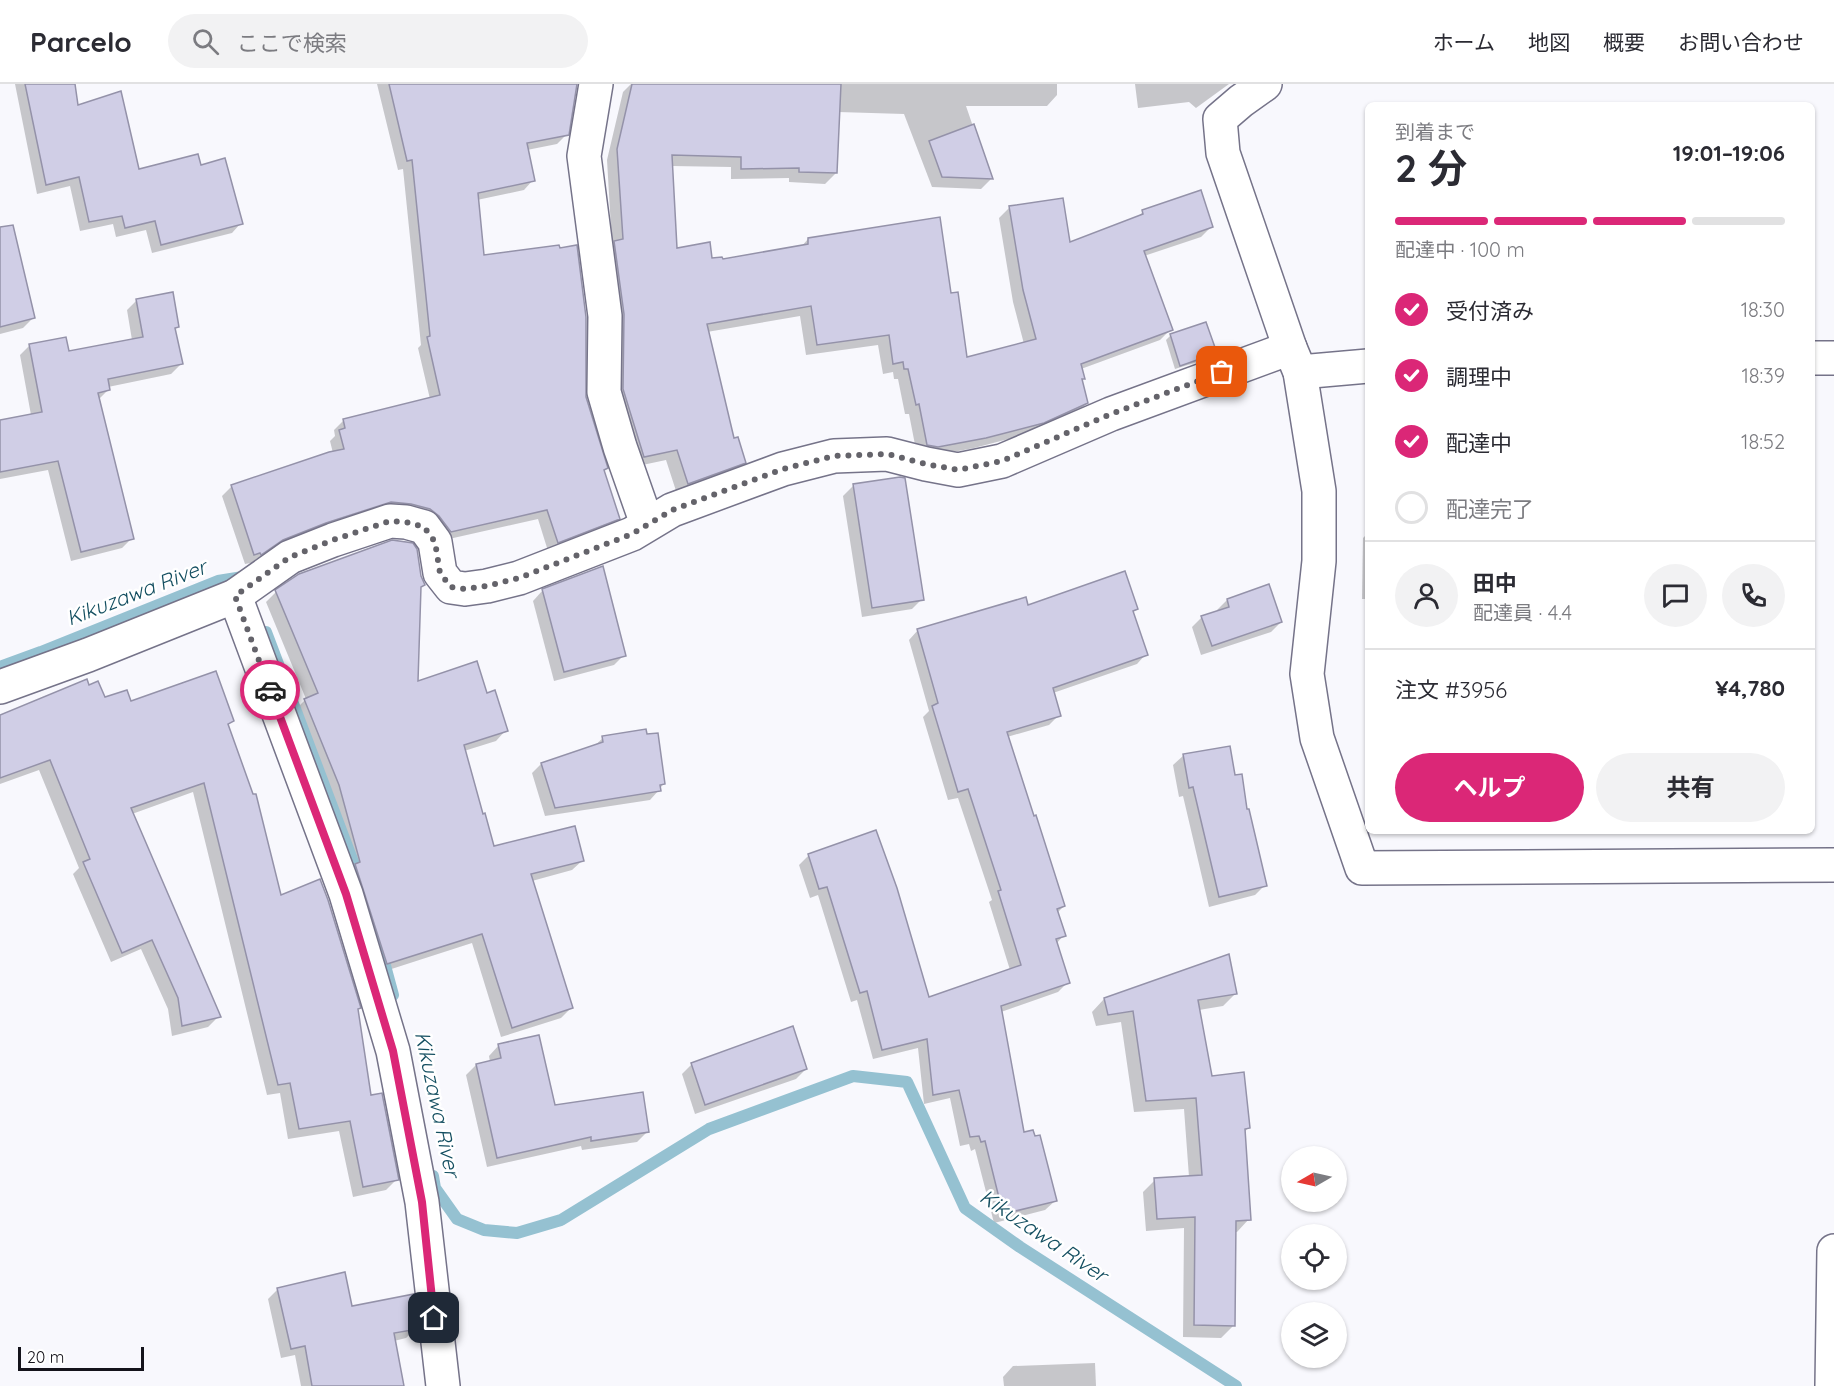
<!DOCTYPE html>
<html lang="ja">
<head>
<meta charset="utf-8">
<style>
	:root { --surface:#fff; --page:#f2f2f3; --text:#2b2b33; --muted:#7c7c81; --line:#e1e1e2; --accent:#db2777 }
	body { margin:0; font-family:Quicksand,"Noto Sans JP",sans-serif; background:var(--page); color:var(--text); height:100vh; display:flex; flex-direction:column; font-size:22px; white-space:nowrap }
	* { box-sizing:border-box; margin:0 }
	p { font-size:20px; color:var(--muted) }
	.icon { flex:none; width:33px; height:33px; fill:none; stroke:currentColor; stroke-width:2; stroke-linecap:round; stroke-linejoin:round }
	.map { position:relative; flex:1; overflow:hidden }
	.drawer { position:absolute; left:1365px; top:18px; width:450px; height:732px; display:flex; flex-direction:column; background:var(--surface); border-radius:9px; box-shadow:0 2px 4px #0004 }
	.drawer>* { flex:none }
	.needle { width:39px; rotate:261deg }
	.fabs { position:absolute; left:1281px; top:1062px; display:grid; gap:12px }
	.fabs a { display:grid; place-items:center; width:66px; height:66px; border-radius:50%; background:var(--surface); box-shadow:0 2px 4px #0004; font-size:30px }
	.scale { position:absolute; left:18px; bottom:15px; width:126px; box-sizing:border-box; padding-left:6px; border:3px solid #14131b; border-top:0; font-size:16px; line-height:21px; white-space:nowrap; color:#14131b; -webkit-text-stroke:4px #fff; paint-order:stroke }
	.pin { position:absolute; display:grid; place-items:center; width:51px; height:51px; color:#fff; margin:-26px; border-radius:12px; box-shadow:0 3px 9px #0006 }
	.courier { position:absolute; display:grid; place-items:center; width:60px; height:60px; margin:-30px; border:4px solid #db2777; border-radius:50%; background:#fff; color:#222; box-shadow:0 2px 8px #0007 }
	.overview em { font-style:normal; font-weight:700 }
	.overview div { display:flex; flex-direction:column-reverse }
	.overview { display:flex; align-items:center; justify-content:space-between; height:102px; padding:0 30px }
	h1 { font-size:39px; font-weight:700; line-height:45px }
	.bar { display:grid; grid-template-columns:repeat(4,1fr); gap:9px 6px; align-content:center; height:72px; padding:0 30px }
	.bar i { height:8px; border-radius:4px; background:var(--line) }
	.bar .on { background:var(--accent) }
	.bar p { grid-column:span 4 }
	.line { display:flex; align-items:center; gap:15px; padding:0 30px; border-top:2px solid var(--line) }
	.line div { flex:1 }
	.round { display:grid; place-items:center; flex:none; width:63px; height:63px; border-radius:32px; background:var(--page) }
	ol { padding:0 30px; list-style:none }
	li { display:flex; align-items:center; gap:18px; height:66px }
	li p { margin-inline-start:auto }
	li .icon { padding:6px; border-radius:50%; background:var(--accent); color:#fff; stroke-width:4 }
	li:last-child { color:var(--muted) }
	li i { width:33px; height:33px; border:3px solid var(--line); border-radius:50% }
	.button { display:flex; gap:12px; margin-top:auto; padding:12px 30px }
	.button a { flex:1; height:69px; border-radius:36px; background:var(--accent); color:#fff; font-size:24px; font-weight:700; line-height:69px; text-align:center }
	.button a+a { background:var(--page); color:var(--text) }
	header { display:flex; align-items:center; gap:36px; box-sizing:border-box; height:84px; padding:0 30px; background:var(--surface); border-bottom:2px solid var(--line) }
	header strong { font-size:28px }
	nav { display:flex; gap:33px; margin-inline-start:auto; font-size:21px }
	.search { width:420px; height:54px; background:var(--page); display:flex; align-items:center; gap:15px; box-sizing:border-box; padding:0 21px; border-radius:33px; color:var(--muted); font-size:22px }
	.map>svg:first-child { display:block }
	.shadow { fill:#0003 }
	.lines { fill:none; stroke-linecap:round; stroke-linejoin:round }
	.stream { stroke:#95c1d1; stroke-width:12 }
	.building { fill:#d0cee6; stroke:#9492a9; stroke-width:1.5 }
	.minor-casing { stroke:#757389; stroke-width:36 }
	.minor { stroke:#fff; stroke-width:33 }
	.done { stroke:#64636a; stroke-width:6; stroke-dasharray:0 10.8 }
	.route { stroke:#db2777; stroke-width:8 }
	.labels { text-anchor:middle; dominant-baseline:central; stroke-width:5; stroke-linejoin:round; paint-order:stroke }
	.water-label { font-size:21px; font-style:italic; fill:#134e60; stroke:#fff }
</style>
</head>
<body>
<header>
<strong>Parcelo</strong>
<div class="search"><svg class="icon" aria-label="search" viewBox="0 0 24 24"><circle cx="10" cy="10" r="6"/><path d="M15 15l6 6"/></svg>ここで検索</div>
<nav><a>ホーム</a><a>地図</a><a>概要</a><a>お問い合わせ</a></nav>
</header>
<div class="map">
<svg width="1834" height="1302" viewBox="0 0 1834 1302">
	<rect width="100%" height="100%" fill="#f8f8fd"/>
	<g class="shadow">
		<path d="M15 0H73L77 23 137 87 200 83 241 139 232 149 152 169 146 146 116 153 113 140 80 147 70 102 37 110Z"/>
		<path d="M377 0H576L567 50 557 60 527 66 533 96 524 106 477 116 483 173 584 313 606 384 603 387 618 434 608 444 548 467 538 435 440 457 373 428 272 465 251 479 245 480 222 412 232 402 333 369 330 357 335 352 334 346 344 336 430 315 418 264 421 261 403 85 398 86Z"/>
		<path d="M631 0H1057V11L1047 22H966L991 95 981 105 932 103 904 30 838 28 836 89 825 100 789 98V94L731 95V83L671 82 676 166 711 176H722L801 163 808 155 950 211 966 275 1024 260 1013 218 999 134 1009 124 1069 160 1136 134 1143 128 1212 142 1201 153 1144 172 1171 245 1160 256 1081 285 1084 294 1081 297 1087 319 1076 330 1032 349 974 364 927 373 917 371 909 330H905L898 295H894L893 288 883 290 878 261 806 271 800 232 707 248 733 356 745 378 734 389 677 410 666 376 633 383 613 317 612 161 607 76 623 8Z"/>
		<path d="M1135 0H1229L1196 24 1189 18 1138 24Z"/>
		<path d="M0 199 34 233 23 244 0 250Z"/>
		<path d="M137 216 178 243 174 246 181 280 171 290 108 303V306L98 316 132 454 122 464 71 477 48 386 0 395V337L31 331 20 271 30 261 68 269 132 256 127 226Z"/>
		<path d="M1171 251 1215 269 1210 274 1175 285 1166 256Z"/>
		<path d="M854 401 922 515 912 525 862 533 843 412Z"/>
		<path d="M1368 449V515H1362L1363 454Z"/>
		<path d="M420 492 424 501 419 505 417 599 486 611 506 646 496 657 464 667 493 764 583 776 572 786 532 797 571 924 561 934 501 953 472 859 376 890 329 711 295 626 306 615 266 518 276 508Z"/>
		<path d="M543 506 624 571 614 581 554 597 533 517Z"/>
		<path d="M1227 516 1281 538 1271 548 1201 571 1192 543 1202 533 1218 528 1217 526Z"/>
		<path d="M1027 523 1136 524 1132 529 1146 570 1137 580 1053 609 1059 631 1049 641 1007 653 1064 822 1057 829 1064 851 1056 860 1068 898 1058 908 1001 928 1023 1050 1055 1117 1045 1126 994 1139 975 1065 971 1067 969 1060 960 1062 950 1014 924 1020 918 964 873 975 857 916 851 918 818 811 810 814 799 781 809 771 928 915 1010 886 989 818 992 816 958 714 948 716 923 633 929 627 909 556 918 546Z"/>
		<path d="M88 603 104 615 232 637 227 642 280 814 357 926 370 1013 397 1095 386 1106 353 1113 339 1047 288 1055 280 1009 267 1011 193 708 132 730 219 932 208 943 172 952 168 925 141 865 111 878 73 790 79 784 39 686 0 700V633Z"/>
		<path d="M603 654 664 699 659 706 650 716 545 732 532 689 541 680 593 663Z"/>
		<path d="M1184 671 1234 693 1246 727 1265 801 1255 811 1209 823 1183 712 1179 713 1173 681Z"/>
		<path d="M1235 910 1223 922 1199 926 1211 994 1248 1044 1244 1049 1249 1135 1237 1148H1234L1233 1242 1221 1254 1183 1253 1184 1144 1146 1147 1143 1108 1155 1096 1189 1093 1184 1025 1134 1028 1121 938 1096 942 1092 928 1104 915Z"/>
		<path d="M499 961 554 1023 647 1048 637 1058 582 1066 581 1062 487 1083 466 991 476 981 490 978 489 972Z"/>
		<path d="M692 980 806 985 796 995 695 1030 682 990Z"/>
		<path d="M278 1205 351 1223 416 1244 406 1254 394 1257 402 1302H301L295 1271 281 1274 268 1215Z"/>
		<path d="M1095 1279 1096 1302H1004L1003 1293 1013 1282Z"/>
	</g>
	<g class="lines">
		<g class="stream">
			<path d="M266 548 367 815 393 911"/>
			<path d="M0 583 41 568 218 497 243 493 244 496"/>
			<path d="M433 1092 435 1104 457 1135 484 1146 517 1149 561 1136 709 1045 853 992 907 998 965 1124 1020 1163 1236 1302"/>
		</g>
	</g>
	<g class="building">
		<path d="M25 0H75L78 21 121 7 139 85 198 70 201 81 225 74 243 140 161 161 155 137 125 144 122 132 89 138 79 93 46 101Z"/>
		<path d="M389 0H577L569 51 527 59 535 97 478 109 484 171 559 161 560 164 577 161 586 233V313L608 384 604 386 620 435 558 459 547 426 451 448 439 432 430 425 411 420 391 418 326 439 283 456 261 471 260 469 254 471 231 401 329 368 344 365 339 346 345 344 343 335 440 311 427 253 430 252 412 76 407 77Z"/>
		<path d="M632 0H841L837 89 799 88V84L741 85V73L672 71 677 164 710 158 712 174 722 173 723 175 808 160V154L940 133 951 209 958 208 967 273 1036 255 1023 206 1009 122 1063 114 1070 158 1143 130 1142 126 1201 106 1213 143 1144 167 1173 246 1081 280 1085 295H1082L1088 319 1044 339 986 354 938 363 927 361 919 320 916 321 908 285H904L903 278 893 280 889 251 817 261 811 222 707 240 734 354 738 353 746 379 688 400 677 366 644 373 623 305 624 230 614 157 623 155 617 65Z"/>
		<path d="M974 40 993 95 942 93 929 57Z"/>
		<path d="M13 141 35 234 0 243V143Z"/>
		<path d="M173 208 179 243 175 244 183 280 108 295 110 306 98 309 134 455 81 468 58 377 0 388V336L42 328 29 260 66 253 69 267 143 253 136 215Z"/>
		<path d="M1206 238 1217 269 1180 282 1170 250Z"/>
		<path d="M900 393 905 394 924 516 872 524 853 400Z"/>
		<path d="M392 456 413 459 417 465 421 492 425 501 421 503 418 597 477 577 487 609 495 606 508 647 464 661 483 730 485 729 494 762 575 742 584 777 531 790 573 924 512 944 482 850 387 880 355 780 360 778 339 701 304 615 318 609 275 506 299 490Z"/>
		<path d="M603 482 626 572 564 588 542 505Z"/>
		<path d="M1125 487 1138 525 1133 527 1148 571 1053 604 1061 632 1007 648 1034 732 1036 731 1065 822 1057 825 1066 852 1056 855 1070 899 1001 922 1024 1048 1033 1046 1035 1052 1040 1051 1057 1117 1003 1130 985 1057 981 1058 979 1052 970 1053 959 1006 933 1011 927 955 882 966 867 907 860 909 827 803 819 805 808 770 876 746 897 804 929 913 1021 881 998 807 1001 806 968 705 958 708 932 622 938 619 917 545 1026 513 1028 521Z"/>
		<path d="M1269 500 1282 538 1212 562 1201 532 1229 523 1227 515Z"/>
		<path d="M216 587 234 637 228 640 253 710H256L281 811 320 795 328 816 361 924 358 925 371 1011 382 1009 399 1096 363 1103 350 1037 299 1045 290 999 278 1001 204 699 131 724 221 933 182 942 178 914 152 856 122 869 83 778 90 775 50 676 0 694V631L87 595 89 601 98 597 105 613 127 606 131 617Z"/>
		<path d="M646 645 647 650 658 649 665 700 660 701 661 707 555 724 541 679 603 658 602 652Z"/>
		<path d="M1230 662 1235 691 1242 690 1247 725H1249L1267 802 1219 813 1193 703 1189 704 1183 670Z"/>
		<path d="M1229 870 1237 910 1198 916 1212 992 1244 988 1250 1044 1245 1045 1251 1136 1236 1137 1235 1242 1194 1241 1195 1133 1157 1135 1154 1094 1202 1091 1196 1014 1146 1017 1133 927 1108 931 1104 914Z"/>
		<path d="M793 942 807 985 705 1021 691 979Z"/>
		<path d="M539 951 555 1021 643 1008 649 1048 591 1057V1053L497 1074 476 980 501 974 498 960Z"/>
		<path d="M345 1188 352 1222 414 1210 418 1245 394 1249 404 1302H312L305 1262 291 1265 277 1204Z"/>
	</g>
	<g class="lines">
		<g class="minor-casing">
			<g id="minor">
				<path d="M596 0 584 72 605 232 604 308 620 363 647 440"/>
				<path d="M1265 0 1241 17 1220 35 1223 69 1290 264 1300 288 1319 407V477L1307 590 1317 654 1362 784 1834 781"/>
				<path d="M1812 274H1834"/>
				<path d="M1300 288 1368 282"/>
				<path d="M235 512 346 810 393 967 422 1118 443 1302"/>
				<path d="M0 603 88 571 235 512 290 473 333 456 390 437 406 438 424 443 435 458 440 489 451 503 465 505 487 502 519 494 632 450 672 426 783 385 834 372 887 370 926 380 958 386 1002 377 1111 330 1290 264"/>
				<path d="M1832 1302 1834 1167"/>
			</g>
		</g>
		<use href="#minor" class="minor"/>
	</g>
	<g class="lines">
		<path class="done" d="M270 606 235 512 290 473 333 456 390 437 406 438 424 443 435 458 440 489 451 503 465 505 487 502 519 494 632 450 672 426 783 385 834 372 888 370 926 380 958 386 1002 377 1111 330 1222 288"/>
		<path class="route" d="M270 606 346 810 393 967 422 1118 434 1234"/>
	</g>
	<g class="labels">
		<g class="water-label">
			<text transform="translate(136 508) rotate(-21)">Kikuzawa River</text>
			<text transform="translate(438 1020) rotate(78)">Kikuzawa River</text>
			<text transform="translate(1044 1151) rotate(34)">Kikuzawa River</text>
		</g>
	</g>
</svg>
<div class="fabs">
<a><svg class="needle" viewBox="-14 -14 28 28"><path d="M0-13l5 13h-10z" fill="#e53935"/><path d="M0 13l5-13h-10z" fill="#7c7c81"/></svg></a>
<a><svg class="icon" aria-label="locate" viewBox="0 0 24 24"><circle cx="12" cy="12" r="6"/><path d="M12 2v4M12 18v4M2 12h4M18 12h4"/></svg></a>
<a><svg class="icon" aria-label="layers" viewBox="0 0 24 24"><path d="M12 4l9 5-9 5-9-5zM3 14l9 5 9-5"/></svg></a>
</div>
<div class="scale">20 m</div>
<div class="pin" style="left:1222px;top:288px;background:#ea580c"><svg class="icon" aria-label="bag" viewBox="0 0 24 24"><path d="M5 8h14l-1 12H6zM9 8a3 3 0 0 1 6 0"/></svg></div>
<div class="pin" style="left:434px;top:1234px;background:#1f2937"><svg class="icon" aria-label="home" viewBox="0 0 24 24"><path d="M3 11l9-7 9 7M6 9v11h12V9"/></svg></div>
<div class="courier" style="left:270px;top:606px"><svg class="icon" aria-label="car" viewBox="0 0 24 24"><path d="M5 17H2v-5l4-1 3-4h7l3 4 3 1v5h-3M9 17h6M6 11h13"/><circle cx="7" cy="17" r="2"/><circle cx="17" cy="17" r="2"/></svg></div>
<section class="drawer">
<div class="overview"><div><h1>2 分</h1><p>到着まで</p></div><em>19:01–19:06</em></div>
<div class="bar"><i class="on"></i><i class="on"></i><i class="on"></i><i></i><p>配達中 · 100 m</p></div>
<ol>
<li><svg class="icon" aria-label="check" viewBox="0 0 24 24"><path d="M5 12l5 5 9-10"/></svg>受付済み<p>18:30</p></li>
<li><svg class="icon" aria-label="check" viewBox="0 0 24 24"><path d="M5 12l5 5 9-10"/></svg>調理中<p>18:39</p></li>
<li><svg class="icon" aria-label="check" viewBox="0 0 24 24"><path d="M5 12l5 5 9-10"/></svg>配達中<p>18:52</p></li>
<li><i></i>配達完了</li>
</ol>
<div class="line" style="height:108px"><a class="round"><svg class="icon" aria-label="person" viewBox="0 0 24 24"><circle cx="12" cy="8" r="4"/><path d="M4 21q1-7 8-7t8 7"/></svg></a><div><b>田中</b><p>配達員 · 4.4</p></div><a class="round"><svg class="icon" aria-label="chat" viewBox="0 0 24 24"><path d="M4 5h16v11H9l-5 4z"/></svg></a><a class="round"><svg class="icon" aria-label="phone" viewBox="0 0 24 24"><path d="M5 4h4l2 5-3 2q2 4 5 5l2-3 5 2v4C11 20 4 13 5 4z"/></svg></a></div>
<div class="line" style="height:78px"><div>注文 #3956</div><b>¥4,780</b></div>
<div class="button"><a>ヘルプ</a><a>共有</a></div>
</section>
</div>
</body>
</html>
